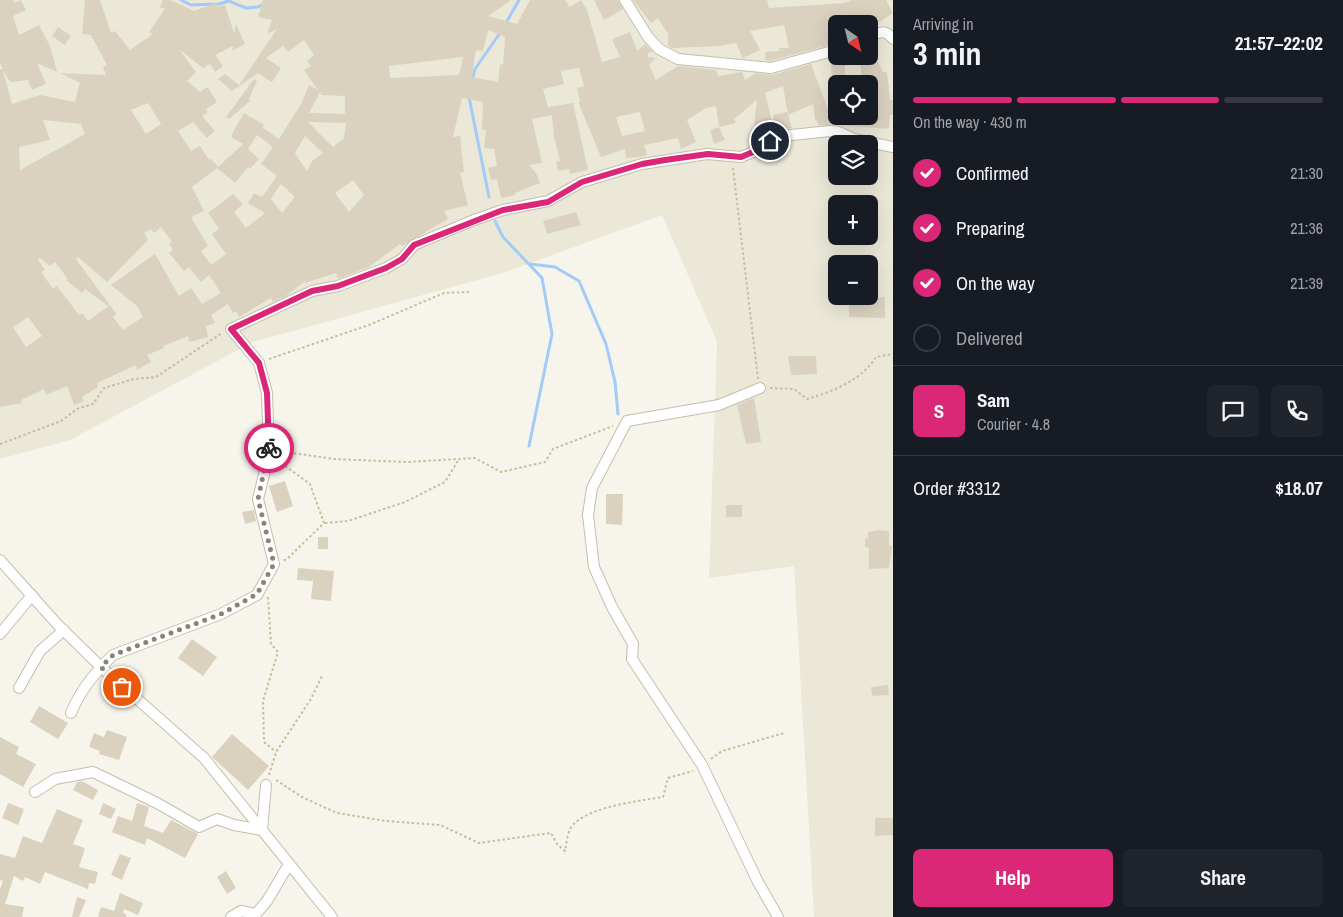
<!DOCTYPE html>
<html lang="en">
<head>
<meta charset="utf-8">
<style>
	:root { --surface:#171b24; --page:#20242c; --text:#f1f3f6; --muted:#9ea1a6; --line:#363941; --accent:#db2777 }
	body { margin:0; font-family:"Archivo Narrow",sans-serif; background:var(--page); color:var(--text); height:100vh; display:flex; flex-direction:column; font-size:19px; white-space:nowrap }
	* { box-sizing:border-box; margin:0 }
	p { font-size:16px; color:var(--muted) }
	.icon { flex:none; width:28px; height:28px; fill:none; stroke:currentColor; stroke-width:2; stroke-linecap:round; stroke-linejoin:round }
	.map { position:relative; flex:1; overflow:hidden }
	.sheet { display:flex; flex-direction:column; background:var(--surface); width:450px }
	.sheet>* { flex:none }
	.needle { width:32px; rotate:145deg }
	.fabs { position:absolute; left:828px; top:15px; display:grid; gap:10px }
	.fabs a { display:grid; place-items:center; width:50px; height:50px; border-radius:8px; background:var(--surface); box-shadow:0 5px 20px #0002; font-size:25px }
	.pin { position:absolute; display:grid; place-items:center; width:42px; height:42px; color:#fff; margin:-21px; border:2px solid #fff; border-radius:50%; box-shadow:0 1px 5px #0007 }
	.courier { position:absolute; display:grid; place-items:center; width:50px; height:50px; margin:-25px; border:4px solid #db2777; border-radius:50%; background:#fff; color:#222; box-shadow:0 1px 6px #0007 }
	.overview em { font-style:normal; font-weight:800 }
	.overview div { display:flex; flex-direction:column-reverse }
	.overview { display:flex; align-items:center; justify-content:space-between; height:85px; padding:0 20px }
	h1 { font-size:32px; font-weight:800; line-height:38px }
	.bar { display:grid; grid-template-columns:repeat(4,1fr); gap:8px 5px; align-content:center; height:60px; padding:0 20px }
	.bar i { height:6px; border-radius:4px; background:var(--line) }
	.bar .selected { background:var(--accent) }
	.bar p { grid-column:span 4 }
	.line { display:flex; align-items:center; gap:12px; padding:0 20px; border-top:1px solid var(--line) }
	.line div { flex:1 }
	.round { display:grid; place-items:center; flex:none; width:52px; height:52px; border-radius:8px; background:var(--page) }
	ol { padding:0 20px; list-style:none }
	li { display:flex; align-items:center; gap:15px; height:55px }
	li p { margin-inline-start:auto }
	li .icon { padding:5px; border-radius:50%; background:var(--accent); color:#fff; stroke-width:4 }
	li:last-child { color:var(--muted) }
	li i { width:28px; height:28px; border:2px solid var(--line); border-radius:50% }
	.cta { display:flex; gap:10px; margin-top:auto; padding:10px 20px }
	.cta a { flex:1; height:58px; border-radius:8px; background:var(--accent); color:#fff; font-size:20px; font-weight:800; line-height:58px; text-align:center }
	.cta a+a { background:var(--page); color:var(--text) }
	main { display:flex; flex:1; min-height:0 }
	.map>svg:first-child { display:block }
	.residential { fill:#ebe8d8; fill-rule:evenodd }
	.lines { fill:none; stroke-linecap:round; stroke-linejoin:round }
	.stream { stroke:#a2cbf8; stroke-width:3 }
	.building { fill:#dad2bf; fill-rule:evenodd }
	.street-casing { stroke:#c4beac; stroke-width:12 }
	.path { stroke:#c7bd9b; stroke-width:2; stroke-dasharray:2.5 2.5; stroke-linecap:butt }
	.street { stroke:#fff; stroke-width:10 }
	.done { stroke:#888476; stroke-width:5; stroke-dasharray:0 9 }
	.route { stroke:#db2777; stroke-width:6 }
</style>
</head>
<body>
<main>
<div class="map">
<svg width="893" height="917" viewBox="0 0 893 917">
	<rect width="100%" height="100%" fill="#f7f5eb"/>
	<path class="residential" d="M0 0H893V917H814L794 566 709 578 717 342 662 215 503 273 253 342 70 440 0 459ZM836 24H869V56H836ZM836 84H869V116H836ZM836 144H869V176H836ZM836 204H869V236H836ZM836 264H869V296H836Z"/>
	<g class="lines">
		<g class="stream">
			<path d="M181 0 191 5 219 4 229 1 246 8 258 7 270 0"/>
			<path d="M506 23 519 0"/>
			<path d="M472 81 475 69 500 33"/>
			<path d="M469 97 489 197"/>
			<path d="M495 221 503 237 542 278 552 334 529 446"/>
			<path d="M530 264 555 267 579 281 606 344 615 382 618 414"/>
		</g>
	</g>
	<g class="building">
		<path d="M0 0H13L14 3 21 0 26 10 13 16 19 35 39 25 50 46 57 72 37 63 46 84 32 90 28 80 10 82 3 70 12 104 40 95 75 102 80 83 60 73 106 75 103 67 107 65 91 35 82 34 85 0H100L111 33 115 31 130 50 153 34 149 32 165 9 160 7 163 0H170L194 11 216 3 217 7 225 5 234 33 236 24 245 44 232 51 233 46 215 55 223 66 215 72 210 64 203 68 180 50 196 72 187 81 200 92 207 87 217 102 206 109 208 112 202 116 215 131 207 138 193 122 178 131 191 151 200 146 209 160 211 159 218 167 243 144 232 138V134L244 113 264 125 262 127 279 139 301 104 309 85 318 90 304 70 311 66 307 61 314 55 304 40 288 52 283 46 266 58 281 68 272 82 258 73 232 91 218 79 225 74 239 85 277 29 267 34 272 20 258 17 263 0H511L488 16 517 24 530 0H565L570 7 581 0 587 10 602 62 620 57 612 39 630 32 637 51 645 44 653 52 648 53V57L656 58 649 65 656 80 678 66 716 70 718 76 742 72 745 80 756 73 772 75 811 64 834 125H819L815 119 813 104 788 115 783 86 765 93 772 123 754 125 757 100 734 119 736 123 719 127 716 106 706 108 687 120 696 142 681 149 678 138 644 145 647 155 639 157 626 158 625 149 601 157 578 102H580L577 88 584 86 579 68 561 71 564 84 543 89 548 107 573 103 588 170 570 174 569 169 558 171 556 162 560 161 554 137 552 115 532 119 542 163 529 165 536 173 540 183 515 193 516 195 501 198 497 179 491 180 488 168 497 166 494 149 484 148 486 130H482L483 102 462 98 453 137 460 136 464 172 460 173 468 205 444 211 448 219 402 246 400 244 369 267 338 279 336 273 305 283V281L286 296 273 302 271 298 239 317 236 311 233 313 228 304 211 315 215 323 206 326 208 337 190 342 188 336 163 346 164 348 147 355 151 362 137 370 136 365 97 383 98 387 82 397 84 401 74 405 67 386 46 395 44 389 21 400 22 403 0 407V69H3L0 63ZM488 30 505 37 503 65 500 64 498 82 472 77 476 50 483 51ZM463 57 459 75 390 78 389 66ZM320 92 322 95 345 96V114L309 113ZM148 103 161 124 146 134 131 110ZM640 112 645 131 622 136 616 117ZM43 120 81 124 85 134 20 170 19 147 50 140ZM308 122 346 123 344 138 333 147ZM257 135 273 147 261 164 277 176 262 197 254 193 248 203 265 213 246 228 234 212 243 204 233 194 208 213 219 229 212 234 226 254 211 265 201 251 208 246 191 217 204 211 192 187 217 168 235 183 248 167 250 169 259 159 248 149ZM305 136 323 153 312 161 307 171 295 153ZM353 180 364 195 349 212 335 193ZM281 184 295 197 282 213 271 199ZM161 227 172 242 169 244 173 250 169 253 184 271 189 267 201 282 209 275 221 293 202 304 191 288 179 296 155 254 111 285 137 306 143 317 123 330 113 317 116 314 110 305 88 321 82 313 79 315 57 286 53 289 41 272 45 270 38 260 40 258 50 266 55 262 68 279 66 280 82 293 85 289 108 306 109 304 76 259 78 257 107 282 148 240 144 233 151 229 154 233ZM28 317 42 336 26 347 13 327Z"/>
		<path d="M594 0H618L623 9 604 20Z"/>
		<path d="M633 0H767L769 8 845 3 851 0H886L893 13 869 29V24H850L846 14 828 19 836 43 770 61 765 60V52L780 51 779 48H789L784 25 750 31 760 50 743 58 736 43 719 46 672 48 668 46V34L658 18 651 23Z"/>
		<path d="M58 27 71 36 65 45 52 36Z"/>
		<path d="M874 53 883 72H887L890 100H893V115H890L889 129 835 125V116H869V84H862L860 56H869Z"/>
		<path d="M839 56H845V84L832 83 831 63 829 59Z"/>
		<path d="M254 79 257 81 249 99 250 101 229 119 226 117Z"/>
		<path d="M787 112 792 128 775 132 773 115Z"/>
		<path d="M719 127 725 140 714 144 710 130Z"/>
		<path d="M576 212 581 225 547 234 543 221Z"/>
		<path d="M849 297H885V318L849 317Z"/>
		<path d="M788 356H816L817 374 791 375Z"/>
		<path d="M754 398 761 442 746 444 737 405Z"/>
		<path d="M285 481 293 506 277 512 269 486Z"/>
		<path d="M606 494H623L622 525 606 524Z"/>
		<rect x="726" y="505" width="16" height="12"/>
		<path d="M254 510 256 521 245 524 242 512Z"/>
		<path d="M879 530 889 531V545L892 546 889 568 869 569V548L865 547V539L868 538V532Z"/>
		<rect x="318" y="537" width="10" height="12"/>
		<path d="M298 568 334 571 331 601 311 599 313 581 297 580Z"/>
		<path d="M192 639 217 657 203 676 178 658Z"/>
		<path d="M888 685 889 695 872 696 871 687Z"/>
		<path d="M39 706 68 723 58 739 30 722Z"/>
		<path d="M107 730 127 737 119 760 99 754 100 751 89 747 94 733 104 737Z"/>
		<path d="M232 734 269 766 248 790 212 757Z"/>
		<path d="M0 737 19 747 16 754 36 764 23 787 0 774Z"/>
		<path d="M82 781 98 790 93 800 73 790 77 782Z"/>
		<path d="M8 803 24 809 18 825 2 818Z"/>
		<path d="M103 803 116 809 111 819 99 814Z"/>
		<path d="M137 803 149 807 144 826 163 833 171 820 198 834 185 858 147 838 145 845 112 832 118 816 132 821Z"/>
		<path d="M57 809 83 820 73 844 85 848 79 867 98 872 95 884 89 883 88 889 45 872 40 884 25 877 23 881 14 876 5 904 24 907 22 917H0V889L3 881 0 880V854L15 858 23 836 42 843Z"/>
		<path d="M875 818H893V835L875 836Z"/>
		<path d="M120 854 131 858 122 880 111 875Z"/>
		<path d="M226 871 236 888 227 894 217 877Z"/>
		<path d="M120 893 143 903 138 915 124 909 123 913 126 914V917H98L101 907 114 911Z"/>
		<path d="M77 897 86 900 79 917H72Z"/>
	</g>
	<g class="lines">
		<g class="street-casing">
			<g id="street">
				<path d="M625 0 648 37 659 49 678 59 771 68 836 50"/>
				<path d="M869 37C879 32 885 29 893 39"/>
				<path d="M760 388 719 405 627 421 592 488 588 515 594 567 612 607 633 644 632 659 702 765 758 882 778 917"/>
				<path d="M0 560 57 624 101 667 204 758 332 917"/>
				<path d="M0 634 32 595"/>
				<path d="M19 688 40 651 64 630"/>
				<path d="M71 713C80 691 95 672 113 655L221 614 257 595 274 564 258 499 269 454 267 393 259 363 231 329 312 291 338 286 386 268 402 259 414 245 474 220 503 210 548 201 582 182 642 164 707 154 741 157 758 150 782 136 830 131 839 132 854 139 893 147"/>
				<path d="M35 792 55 779 93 772 157 803 199 827 217 819 234 825 262 830 266 785"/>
				<path d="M231 917 241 911 256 914 267 901 289 864"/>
			</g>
		</g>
		<g class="path">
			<path d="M733 168 758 379"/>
			<path d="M269 359 369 325 444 293 469 292"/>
			<path d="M770 388 794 389 807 399C832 392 862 380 876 357L893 354"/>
			<path d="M0 444 61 421 77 409 93 404 104 388 134 379 156 377 222 333"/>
			<path d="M279 451 334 459 407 462 475 458 501 472 545 462 553 449 613 426"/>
			<path d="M277 460 310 484 324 523 288 558 283 561"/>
			<path d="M325 523 348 521 405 502 445 482 459 459"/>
			<path d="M268 597 271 644 278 652 263 701 264 742 276 752"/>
			<path d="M711 759 722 751 784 733"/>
			<path d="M269 775 276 752 311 699 322 676"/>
			<path d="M276 780 302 797 337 813 386 821 440 825 479 843 551 833 557 844 565 851C567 841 567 829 576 822 595 806 638 801 663 797L668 778 693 771"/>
		</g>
		<use href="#street" class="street"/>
	</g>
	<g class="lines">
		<path class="done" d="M122 687 101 667 113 655 221 614 257 594 274 564 258 499 269 448"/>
		<path class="route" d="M269 448 267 393 259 363 231 329 312 291 338 286 386 268 402 259 414 245 503 210 548 202 582 182 642 164 665 160 708 154 741 157 758 150 770 141"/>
	</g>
</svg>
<div class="fabs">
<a><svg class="needle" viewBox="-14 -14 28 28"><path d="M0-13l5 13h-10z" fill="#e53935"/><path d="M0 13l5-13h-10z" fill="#9ea1a6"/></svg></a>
<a><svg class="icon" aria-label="locate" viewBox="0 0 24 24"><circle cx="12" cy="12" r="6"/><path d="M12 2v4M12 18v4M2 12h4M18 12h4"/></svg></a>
<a><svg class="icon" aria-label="layers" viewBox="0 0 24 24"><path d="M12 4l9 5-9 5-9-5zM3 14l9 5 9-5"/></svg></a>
<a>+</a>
<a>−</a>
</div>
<div class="pin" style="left:122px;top:687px;background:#ea580c"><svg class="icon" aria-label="bag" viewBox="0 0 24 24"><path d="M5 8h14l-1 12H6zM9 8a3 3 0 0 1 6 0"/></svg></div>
<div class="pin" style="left:770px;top:141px;background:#1f2937"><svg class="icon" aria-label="home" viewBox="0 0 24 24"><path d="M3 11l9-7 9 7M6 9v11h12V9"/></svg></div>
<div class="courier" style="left:269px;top:448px"><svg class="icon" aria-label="bike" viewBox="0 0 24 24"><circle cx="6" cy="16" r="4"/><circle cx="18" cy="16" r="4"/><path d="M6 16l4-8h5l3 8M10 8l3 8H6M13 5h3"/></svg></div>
</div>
<section class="sheet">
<div class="overview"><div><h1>3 min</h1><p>Arriving in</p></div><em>21:57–22:02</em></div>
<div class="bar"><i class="selected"></i><i class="selected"></i><i class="selected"></i><i></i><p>On the way · 430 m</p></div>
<ol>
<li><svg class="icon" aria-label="check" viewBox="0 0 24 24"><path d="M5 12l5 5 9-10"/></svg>Confirmed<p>21:30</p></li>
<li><svg class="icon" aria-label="check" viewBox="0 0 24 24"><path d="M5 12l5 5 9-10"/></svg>Preparing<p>21:36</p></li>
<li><svg class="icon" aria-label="check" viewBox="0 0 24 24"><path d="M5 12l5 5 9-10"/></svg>On the way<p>21:39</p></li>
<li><i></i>Delivered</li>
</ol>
<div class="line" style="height:90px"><b class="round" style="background:var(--accent);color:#fff">S</b><div><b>Sam</b><p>Courier · 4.8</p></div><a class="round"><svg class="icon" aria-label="chat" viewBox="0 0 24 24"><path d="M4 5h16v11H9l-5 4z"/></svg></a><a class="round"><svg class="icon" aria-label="phone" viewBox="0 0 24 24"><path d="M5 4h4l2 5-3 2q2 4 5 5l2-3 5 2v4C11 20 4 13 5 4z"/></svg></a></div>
<div class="line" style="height:65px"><div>Order #3312</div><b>$18.07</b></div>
<div class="cta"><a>Help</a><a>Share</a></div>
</section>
</main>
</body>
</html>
